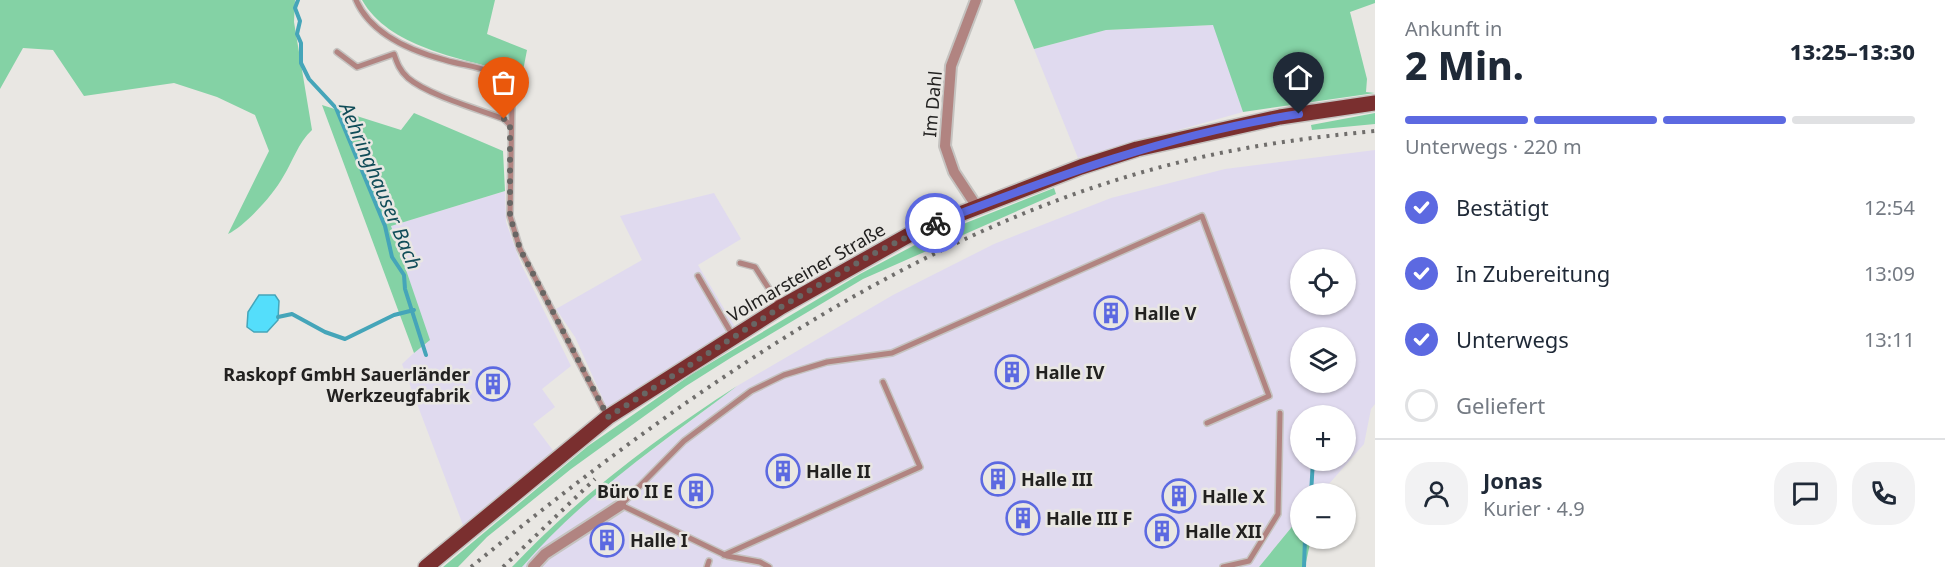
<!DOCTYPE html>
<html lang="de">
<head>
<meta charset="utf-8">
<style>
	:root { --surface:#fff; --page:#f2f2f3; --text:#1f2937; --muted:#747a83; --line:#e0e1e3; --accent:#5c69e1 }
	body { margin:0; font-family:"Noto Sans",sans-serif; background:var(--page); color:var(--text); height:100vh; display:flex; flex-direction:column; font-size:22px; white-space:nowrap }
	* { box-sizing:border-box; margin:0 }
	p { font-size:20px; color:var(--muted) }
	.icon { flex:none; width:33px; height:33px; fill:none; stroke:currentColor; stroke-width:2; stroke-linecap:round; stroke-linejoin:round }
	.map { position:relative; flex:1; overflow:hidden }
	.panel { display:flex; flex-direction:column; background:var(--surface); width:570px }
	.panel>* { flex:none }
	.buttons { position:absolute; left:1290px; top:249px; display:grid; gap:12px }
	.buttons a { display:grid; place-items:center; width:66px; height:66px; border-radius:50%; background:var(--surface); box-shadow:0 2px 4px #0004; font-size:30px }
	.pin { position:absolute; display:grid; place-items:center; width:51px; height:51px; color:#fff; margin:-62px -26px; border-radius:50% 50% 50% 0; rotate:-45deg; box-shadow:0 0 6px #0007 }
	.pin .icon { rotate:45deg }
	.courier { position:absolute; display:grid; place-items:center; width:60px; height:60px; margin:-30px; border:4px solid #5c69e1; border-radius:50%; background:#fff; color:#222; box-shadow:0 2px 8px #0007 }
	.overview em { font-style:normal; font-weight:800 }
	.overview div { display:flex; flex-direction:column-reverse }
	.overview { display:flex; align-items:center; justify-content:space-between; height:102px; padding:0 30px }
	h1 { font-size:39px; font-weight:800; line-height:45px }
	.bar { display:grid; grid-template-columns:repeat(4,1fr); gap:9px 6px; align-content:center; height:72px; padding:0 30px }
	.bar i { height:8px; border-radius:4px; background:var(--line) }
	.bar .selected { background:var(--accent) }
	.bar p { grid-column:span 4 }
	.line { display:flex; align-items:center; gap:15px; padding:0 30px; border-top:2px solid var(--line) }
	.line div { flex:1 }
	.round { display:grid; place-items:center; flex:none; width:63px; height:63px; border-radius:24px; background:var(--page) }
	ol { padding:0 30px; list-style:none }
	li { display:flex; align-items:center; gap:18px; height:66px }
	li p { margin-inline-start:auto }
	li .icon { padding:6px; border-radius:50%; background:var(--accent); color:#fff; stroke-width:4 }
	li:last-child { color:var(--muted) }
	li i { width:33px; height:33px; border:3px solid var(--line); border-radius:50% }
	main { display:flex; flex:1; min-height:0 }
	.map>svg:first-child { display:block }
	.industrial { fill:#e0daef; fill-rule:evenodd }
	.green { fill:#84d2a5 }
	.water { fill:#54defb; stroke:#45a5b9; stroke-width:1.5 }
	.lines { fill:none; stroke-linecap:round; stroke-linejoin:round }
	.stream { stroke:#45a5b9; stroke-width:4 }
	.lane-casing { stroke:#c5c3c0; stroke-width:8 }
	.street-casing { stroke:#c5c3c0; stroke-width:14 }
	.primary-casing { stroke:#c5c3c0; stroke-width:18 }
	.lane { stroke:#b18481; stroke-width:5 }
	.street { stroke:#b18481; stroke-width:10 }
	.primary { stroke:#7a2f2f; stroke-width:15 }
	.rail { stroke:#706e6c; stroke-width:4; stroke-dasharray:3 6; stroke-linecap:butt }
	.done { stroke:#686664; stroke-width:6; stroke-dasharray:0 10.8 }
	.route { stroke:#5c69e1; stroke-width:8 }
	.labels { text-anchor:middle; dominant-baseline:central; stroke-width:5; stroke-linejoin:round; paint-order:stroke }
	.street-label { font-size:18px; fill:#222120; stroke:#e9e7e3 }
	.poi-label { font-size:18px; font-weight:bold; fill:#222120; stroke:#e9e7e3; text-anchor:start }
	.water-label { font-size:20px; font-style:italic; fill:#114d59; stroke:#e9e7e3 }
</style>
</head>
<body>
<main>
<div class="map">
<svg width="1375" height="567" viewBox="0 0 1375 567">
	<rect width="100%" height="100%" fill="#e9e7e3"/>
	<g class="industrial">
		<path d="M1214 25 1243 112 1078 158 1034 49 1106 30Z"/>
		<path d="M1375 150V404L1371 409 1364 444 1321 493 1300 494V517L1259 567H522L549 536 592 495 737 386 893 295 994 244 1111 198 1225 169ZM1300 260H1346V304H1300ZM1300 338H1346V382H1300ZM1300 416H1346V460H1300Z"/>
		<path d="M505 191 506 222 521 264 571 366 542 389 555 407 533 424 558 457 466 533 402 364 429 339 391 226Z"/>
		<path d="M714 193 741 239 698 265 735 327 607 408 575 337 556 309 642 260 620 216Z"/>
	</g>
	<g class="green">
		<path d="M0 0H295L294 22 312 130C298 143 293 161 283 177 274 194 245 226 228 234L269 151 255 115 217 97 174 83 84 96 53 50 23 48 0 89Z"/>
		<path d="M362 0H495L487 34 527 50 522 76C470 59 391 51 362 0Z"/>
		<path d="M1014 0H1375V3L1350 12 1367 79 1366 92 1375 93 1243 112 1213 25 1106 30 1034 49Z"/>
		<path d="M322 105 401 130 414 113 503 151 505 191 391 226 430 340 414 353Z"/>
		<path d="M1375 113V124L1312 130 1311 125Z"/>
		<path d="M1054 188 1056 194 863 279 732 357 686 386 571 469 487 537 458 567H443L588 446 692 374 860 274 928 238Z"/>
		<path d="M737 386C662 443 584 495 522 567H512C579 496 655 439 737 386Z"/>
		<path d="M1300 517V538L1311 539 1305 567H1259Z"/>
	</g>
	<path class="water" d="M259 295H275L279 301 278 320 267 332H254L247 327 248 312Z"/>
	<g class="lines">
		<g class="stream">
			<path d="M298 0 295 8 300 21 297 34 301 43V63L309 79 336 108 385 226 392 257 404 275 405 289 426 355"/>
			<path d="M278 317 292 314 325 332 345 339 394 315 414 310"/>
			<path d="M1311 494 1313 460"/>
			<path d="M1304 567 1305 538"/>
		</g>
		<g class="lane-casing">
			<g id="lane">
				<path d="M356 0C371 35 411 51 445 60 472 68 487 65 509 85L512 104 510 216 520 249 607 416"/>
				<path d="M337 52 357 67 394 54C397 63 400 71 408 78 428 95 478 109 504 119L510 125"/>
				<path d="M740 263 755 267 780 306"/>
				<path d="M698 276 733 336"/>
				<path d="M724 555 920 467 883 382"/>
				<path d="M707 567 709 561"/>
				<path d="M769 567 760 562 727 556 621 505 684 441 751 391 784 375 827 362 892 353 1202 216 1269 396 1207 423"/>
				<path d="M1223 567 1249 561 1278 514 1280 413"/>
			</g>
		</g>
		<g class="street-casing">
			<g id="street">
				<path d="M976 0 951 66 945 146 954 172 977 207"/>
				<path d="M533 567 545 554 621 505"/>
			</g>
		</g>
		<g class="primary-casing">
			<path id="primary" d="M426 567 608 417 781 307 916 231 1081 167 1137 149 1280 117 1375 103"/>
		</g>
		<use href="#lane" class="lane"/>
		<use href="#street" class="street"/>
		<use href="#primary" class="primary"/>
		<g class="rail">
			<path d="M471 567C682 395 923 222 1193 159 1253 145 1313 137 1375 131"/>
			<path d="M503 567 595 479"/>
		</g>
	</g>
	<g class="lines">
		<path class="done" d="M504 119 510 125V216L520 249 608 417 781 307 871 255 935 223"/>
		<path class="route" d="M935 223C1054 177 1172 133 1299 114"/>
	</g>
	<defs>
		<g id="building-ring" transform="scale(1.725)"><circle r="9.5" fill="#e9e7e3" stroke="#5c69e1" stroke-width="1.5"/><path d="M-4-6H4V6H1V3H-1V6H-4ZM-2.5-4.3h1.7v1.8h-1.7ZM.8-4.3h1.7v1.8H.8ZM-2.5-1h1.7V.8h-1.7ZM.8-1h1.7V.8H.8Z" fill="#5c69e1"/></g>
	</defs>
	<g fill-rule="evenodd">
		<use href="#building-ring" x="1111" y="313"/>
		<use href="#building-ring" x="1012" y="372"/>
		<use href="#building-ring" x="493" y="384"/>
		<use href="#building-ring" x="783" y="471"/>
		<use href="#building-ring" x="998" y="479"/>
		<use href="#building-ring" x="696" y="491"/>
		<use href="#building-ring" x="1179" y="496"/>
		<use href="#building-ring" x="1023" y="518"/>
		<use href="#building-ring" x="1162" y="531"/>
		<use href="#building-ring" x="607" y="540"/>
	</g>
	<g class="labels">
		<g class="street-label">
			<text transform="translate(932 104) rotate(-85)">Im Dahl</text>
			<text transform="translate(806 272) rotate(-30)">Volmarsteiner Straße</text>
		</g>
		<g class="poi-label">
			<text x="1134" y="313">Halle V</text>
			<text x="1035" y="372">Halle IV</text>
			<text x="470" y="374" text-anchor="end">Raskopf GmbH Sauerländer<tspan x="470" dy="21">Werkzeugfabrik</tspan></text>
			<text x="806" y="471">Halle II</text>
			<text x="1021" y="479">Halle III</text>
			<text x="673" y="491" text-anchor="end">Büro II E</text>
			<text x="1202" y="496">Halle X</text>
			<text x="1046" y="518">Halle III F</text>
			<text x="1185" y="531">Halle XII</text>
			<text x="630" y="540">Halle I</text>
		</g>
		<g class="water-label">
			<text transform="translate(381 186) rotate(67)">Aehringhauser Bach</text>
		</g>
	</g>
</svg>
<div class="buttons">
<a><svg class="icon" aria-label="locate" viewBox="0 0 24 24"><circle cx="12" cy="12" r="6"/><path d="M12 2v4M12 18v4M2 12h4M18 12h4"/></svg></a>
<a><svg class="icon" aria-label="layers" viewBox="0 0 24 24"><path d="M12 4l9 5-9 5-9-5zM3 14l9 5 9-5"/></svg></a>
<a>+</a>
<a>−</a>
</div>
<div class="pin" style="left:504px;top:119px;background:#ea580c"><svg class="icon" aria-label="bag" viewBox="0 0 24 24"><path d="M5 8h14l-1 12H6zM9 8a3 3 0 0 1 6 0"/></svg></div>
<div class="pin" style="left:1299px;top:114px;background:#1f2937"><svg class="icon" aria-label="home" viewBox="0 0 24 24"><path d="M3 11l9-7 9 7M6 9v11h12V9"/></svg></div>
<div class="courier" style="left:935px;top:223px"><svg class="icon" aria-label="bike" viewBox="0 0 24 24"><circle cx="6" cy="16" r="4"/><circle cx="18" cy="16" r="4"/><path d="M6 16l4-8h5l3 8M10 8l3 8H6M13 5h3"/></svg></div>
</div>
<section class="panel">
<div class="overview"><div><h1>2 Min.</h1><p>Ankunft in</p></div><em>13:25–13:30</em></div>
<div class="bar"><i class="selected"></i><i class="selected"></i><i class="selected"></i><i></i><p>Unterwegs · 220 m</p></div>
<ol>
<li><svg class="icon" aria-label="check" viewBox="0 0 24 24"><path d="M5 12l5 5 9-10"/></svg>Bestätigt<p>12:54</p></li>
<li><svg class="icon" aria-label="check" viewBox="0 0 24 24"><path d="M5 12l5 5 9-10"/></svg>In Zubereitung<p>13:09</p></li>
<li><svg class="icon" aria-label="check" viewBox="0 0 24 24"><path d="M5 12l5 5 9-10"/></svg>Unterwegs<p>13:11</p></li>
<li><i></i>Geliefert</li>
</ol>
<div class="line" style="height:108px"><a class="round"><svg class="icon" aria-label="person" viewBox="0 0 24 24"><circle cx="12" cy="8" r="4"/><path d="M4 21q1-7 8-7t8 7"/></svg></a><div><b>Jonas</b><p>Kurier · 4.9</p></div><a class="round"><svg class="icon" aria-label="chat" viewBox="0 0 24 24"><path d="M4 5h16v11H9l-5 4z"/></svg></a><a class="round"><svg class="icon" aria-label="phone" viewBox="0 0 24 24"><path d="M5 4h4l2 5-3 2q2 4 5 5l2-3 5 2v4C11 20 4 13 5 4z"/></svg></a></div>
</section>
</main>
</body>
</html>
